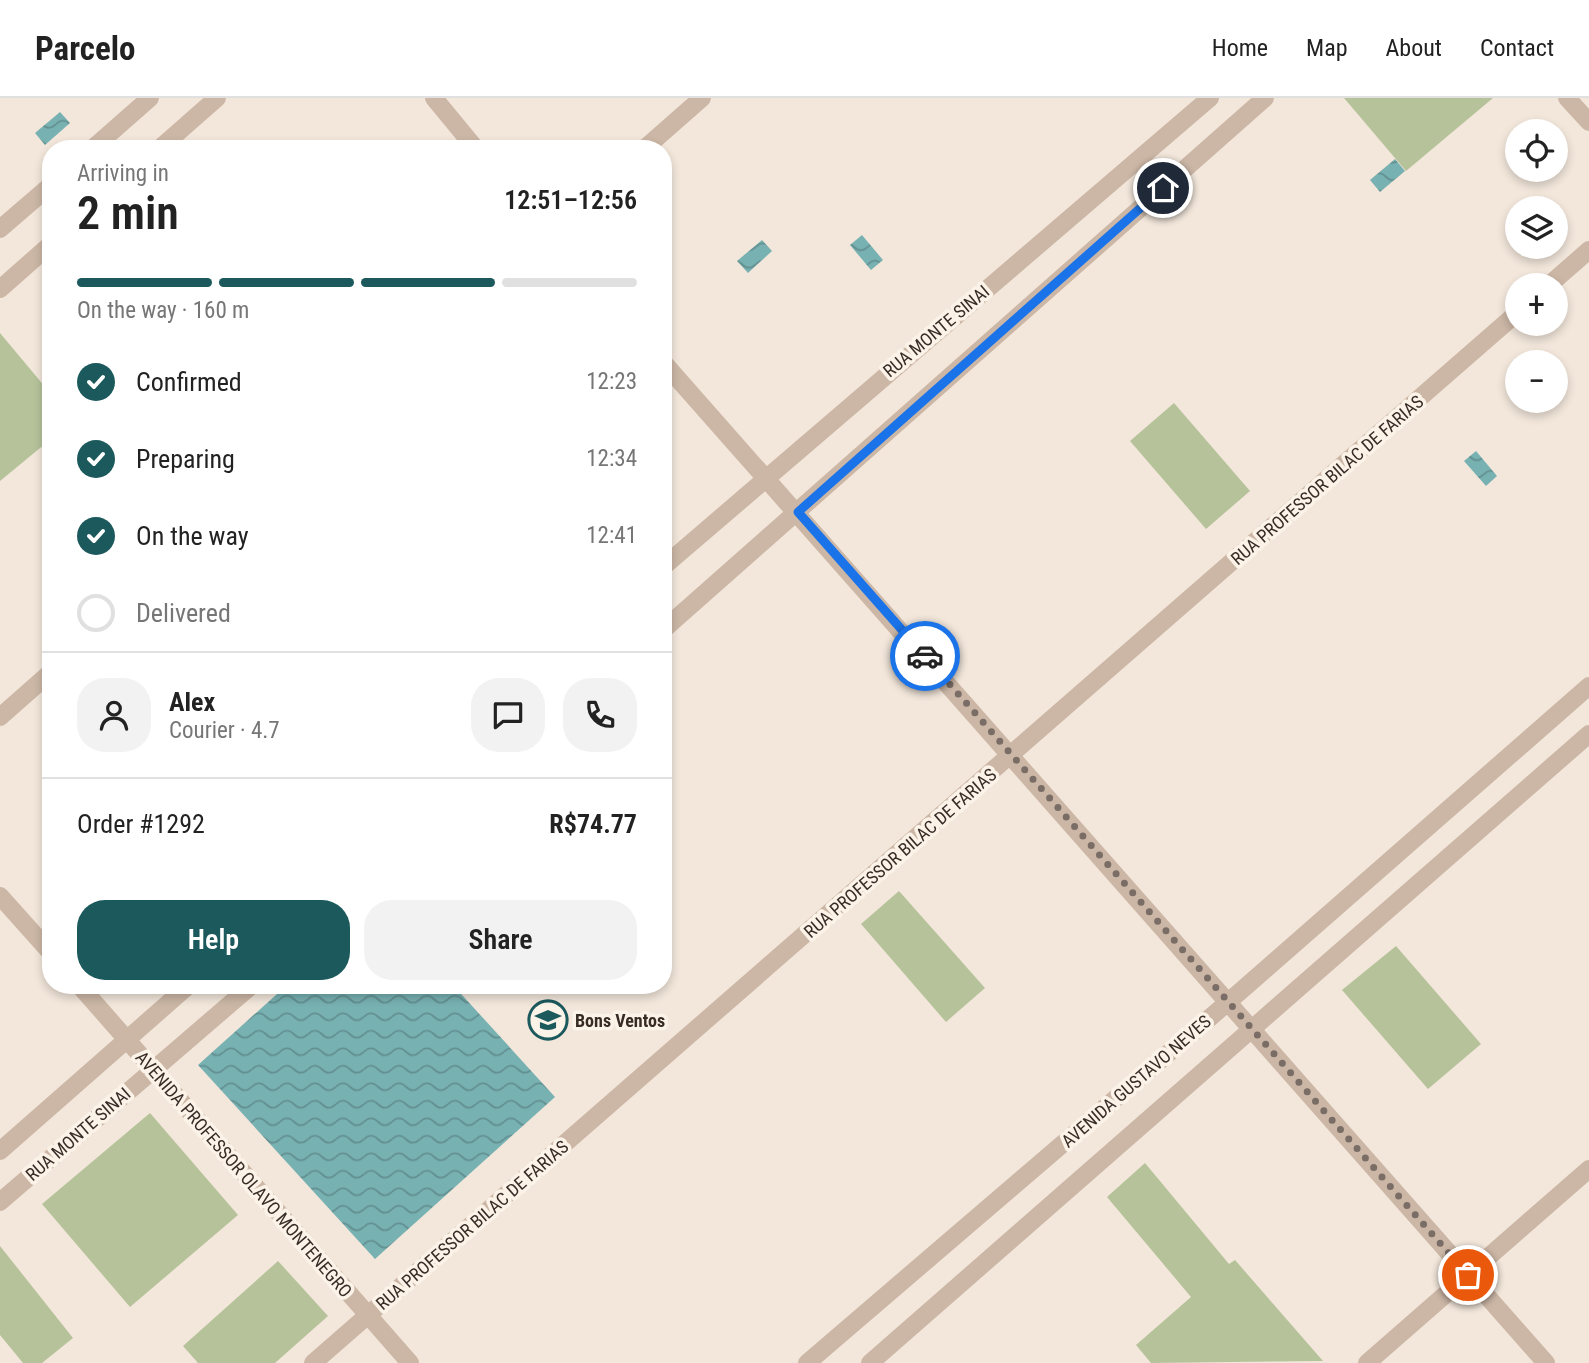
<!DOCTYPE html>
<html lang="en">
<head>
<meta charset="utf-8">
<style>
	:root { --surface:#fff; --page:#f2f2f2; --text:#222; --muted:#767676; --line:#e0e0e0; --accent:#1b595c }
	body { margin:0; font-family:"Roboto Condensed",sans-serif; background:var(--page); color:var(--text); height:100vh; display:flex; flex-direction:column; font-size:26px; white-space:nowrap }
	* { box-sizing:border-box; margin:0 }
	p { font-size:23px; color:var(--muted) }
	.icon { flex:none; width:38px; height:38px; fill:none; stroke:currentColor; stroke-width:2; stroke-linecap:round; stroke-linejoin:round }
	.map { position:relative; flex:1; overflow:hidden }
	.details { position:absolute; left:42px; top:42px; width:630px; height:854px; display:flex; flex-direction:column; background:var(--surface); border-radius:28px; box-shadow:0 4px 10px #0003 }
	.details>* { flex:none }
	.tools { position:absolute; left:1505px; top:21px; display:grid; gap:14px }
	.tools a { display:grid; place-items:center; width:63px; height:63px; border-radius:50%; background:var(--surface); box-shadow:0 4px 10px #0003; font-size:35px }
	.pin { position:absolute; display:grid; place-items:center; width:60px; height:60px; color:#fff; margin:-30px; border:4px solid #fff; border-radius:50%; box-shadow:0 2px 7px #0007 }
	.courier { position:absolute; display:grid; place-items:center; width:70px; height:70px; margin:-35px; border:5px solid #1a73e8; border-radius:50%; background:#fff; color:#222; box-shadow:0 2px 9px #0007 }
	.overview em { font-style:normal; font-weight:600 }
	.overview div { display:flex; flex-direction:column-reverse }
	.overview { display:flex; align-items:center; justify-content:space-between; height:119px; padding:0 35px }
	h1 { font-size:46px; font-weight:600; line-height:52px }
	.bar { display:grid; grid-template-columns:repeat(4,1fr); gap:10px 7px; align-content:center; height:84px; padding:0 35px }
	.bar i { height:9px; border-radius:5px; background:var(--line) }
	.bar .active { background:var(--accent) }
	.bar p { grid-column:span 4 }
	.line { display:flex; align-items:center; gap:18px; padding:0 35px; border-top:2px solid var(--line) }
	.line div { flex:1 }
	.round { display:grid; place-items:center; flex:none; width:74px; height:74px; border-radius:28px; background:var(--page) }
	ol { padding:0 35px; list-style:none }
	li { display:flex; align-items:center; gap:21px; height:77px }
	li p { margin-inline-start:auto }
	li .icon { padding:7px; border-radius:50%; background:var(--accent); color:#fff; stroke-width:4 }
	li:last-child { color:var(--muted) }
	li i { width:38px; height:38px; border:4px solid var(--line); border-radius:50% }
	.button { display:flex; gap:14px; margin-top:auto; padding:14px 35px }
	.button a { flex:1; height:80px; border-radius:28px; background:var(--accent); color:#fff; font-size:28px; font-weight:600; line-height:80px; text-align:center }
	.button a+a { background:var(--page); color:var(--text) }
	header { display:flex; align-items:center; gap:42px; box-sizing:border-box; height:98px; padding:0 35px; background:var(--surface); border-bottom:2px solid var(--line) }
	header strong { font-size:33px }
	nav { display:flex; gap:38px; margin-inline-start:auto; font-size:24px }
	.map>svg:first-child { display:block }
	.green { fill:#b6c39a }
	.water { fill:url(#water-waves) }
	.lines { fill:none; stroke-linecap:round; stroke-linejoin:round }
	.street { stroke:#ccb7a6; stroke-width:18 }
	.done { stroke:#796d66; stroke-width:7; stroke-dasharray:0 12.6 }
	.route { stroke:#1a73e8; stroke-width:9 }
	.labels { text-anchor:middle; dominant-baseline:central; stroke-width:7; stroke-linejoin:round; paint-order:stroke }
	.street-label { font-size:18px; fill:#382c27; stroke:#fbf2e8 }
	.poi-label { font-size:18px; font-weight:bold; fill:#382c27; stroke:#fbf2e8; text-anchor:start }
</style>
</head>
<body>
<header>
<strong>Parcelo</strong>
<nav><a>Home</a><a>Map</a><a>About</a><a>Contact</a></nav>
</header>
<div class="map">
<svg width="1589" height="1265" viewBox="0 0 1589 1265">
	<defs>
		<pattern id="water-waves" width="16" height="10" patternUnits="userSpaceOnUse" patternTransform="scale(1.75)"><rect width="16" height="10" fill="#78b1b2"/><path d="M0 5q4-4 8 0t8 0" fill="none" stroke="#639091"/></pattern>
	</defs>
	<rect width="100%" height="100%" fill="#f3e7db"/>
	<g class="green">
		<path d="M1344 0H1493L1406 73Z"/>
		<path d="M0 235 51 296V341L0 383Z"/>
		<path d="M1174 305 1250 393 1206 431 1130 343Z"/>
		<path d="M899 793 985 890 946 924 861 826Z"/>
		<path d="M1396 848 1481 946 1428 991 1342 892Z"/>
		<path d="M150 1015 238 1117 130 1209 42 1106Z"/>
		<path d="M1145 1065 1229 1166 1235 1162 1323 1263 1151 1265 1136 1247 1191 1199 1107 1099Z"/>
		<path d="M0 1148 73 1240 42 1265H23L0 1237Z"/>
		<path d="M278 1163 328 1218 275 1265H198L183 1248Z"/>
	</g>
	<g class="water">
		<path d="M60 14 70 25 45 47 35 35Z"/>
		<path d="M1395 61 1405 73 1380 94 1370 82Z"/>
		<path d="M862 137 883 162 871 172 850 147Z"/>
		<path d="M762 142 772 153 748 175 737 163Z"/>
		<path d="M1476 353 1497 378 1486 388 1464 363Z"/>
		<path d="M287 887H453L555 999 375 1161 198 967Z"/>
	</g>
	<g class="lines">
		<g class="street">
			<path d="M434 0 476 51"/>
			<path d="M1567 0 1589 24"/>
			<path d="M92 51 150 0"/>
			<path d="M159 51 217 0"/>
			<path d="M644 51 702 0"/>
			<path d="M0 131 51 87"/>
			<path d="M1549 187 1589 152"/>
			<path d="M0 191 51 146"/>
			<path d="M663 264 1546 1265"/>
			<path d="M663 469 1210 0"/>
			<path d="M663 532 1265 0"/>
			<path d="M0 619 51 574"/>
			<path d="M0 798 51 855"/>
			<path d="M79 887 410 1265"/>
			<path d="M0 1053 189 887"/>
			<path d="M0 1104 252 887"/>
			<path d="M313 1265 1517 215"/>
			<path d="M807 1265 1227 905 1589 588"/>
			<path d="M870 1265 1589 636"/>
			<path d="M1367 1265 1589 1071"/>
		</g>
	</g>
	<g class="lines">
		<path class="done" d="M925 558 1468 1177"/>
		<path class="route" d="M925 558 798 414 1163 90"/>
	</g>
	<defs>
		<g id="school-ring" transform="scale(2.0125)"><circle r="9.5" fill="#fbf2e8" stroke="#1b595c" stroke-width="1.5"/><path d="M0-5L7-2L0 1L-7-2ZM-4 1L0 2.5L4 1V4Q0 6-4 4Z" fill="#1b595c"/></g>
	</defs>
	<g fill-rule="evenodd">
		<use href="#school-ring" x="548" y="922"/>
	</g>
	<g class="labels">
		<g class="street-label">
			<text transform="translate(936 233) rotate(-40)">RUA MONTE SINAI</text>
			<text transform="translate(1327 382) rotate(-41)">RUA PROFESSOR BILAC DE FARIAS</text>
			<text transform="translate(900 755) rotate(-41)">RUA PROFESSOR BILAC DE FARIAS</text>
			<text transform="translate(1136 983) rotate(-41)">AVENIDA GUSTAVO NEVES</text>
			<text transform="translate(78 1036) rotate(-41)">RUA MONTE SINAI</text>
			<text transform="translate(244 1076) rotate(49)">AVENIDA PROFESSOR OLAVO MONTENEGRO</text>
			<text transform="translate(472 1127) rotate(-41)">RUA PROFESSOR BILAC DE FARIAS</text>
		</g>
		<g class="poi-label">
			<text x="575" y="922">Bons Ventos</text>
		</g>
	</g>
</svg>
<div class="tools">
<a><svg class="icon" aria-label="locate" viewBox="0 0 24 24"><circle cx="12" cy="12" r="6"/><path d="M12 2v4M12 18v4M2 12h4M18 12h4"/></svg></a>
<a><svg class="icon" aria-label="layers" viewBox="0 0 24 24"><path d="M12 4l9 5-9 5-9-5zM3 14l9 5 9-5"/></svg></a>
<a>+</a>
<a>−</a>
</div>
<div class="pin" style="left:1468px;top:1177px;background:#ea580c"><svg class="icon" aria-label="bag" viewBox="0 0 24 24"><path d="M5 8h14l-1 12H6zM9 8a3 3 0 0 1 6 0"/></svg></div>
<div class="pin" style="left:1163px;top:90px;background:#1f2937"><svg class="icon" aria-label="home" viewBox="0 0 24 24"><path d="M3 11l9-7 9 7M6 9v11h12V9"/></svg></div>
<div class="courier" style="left:925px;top:558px"><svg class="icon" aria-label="car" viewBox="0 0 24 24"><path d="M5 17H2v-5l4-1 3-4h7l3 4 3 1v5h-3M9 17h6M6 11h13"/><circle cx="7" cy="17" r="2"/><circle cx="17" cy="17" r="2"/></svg></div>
<section class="details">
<div class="overview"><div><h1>2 min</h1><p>Arriving in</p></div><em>12:51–12:56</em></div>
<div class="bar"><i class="active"></i><i class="active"></i><i class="active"></i><i></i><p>On the way · 160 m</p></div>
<ol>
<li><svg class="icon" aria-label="check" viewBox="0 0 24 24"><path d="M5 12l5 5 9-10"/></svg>Confirmed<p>12:23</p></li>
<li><svg class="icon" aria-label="check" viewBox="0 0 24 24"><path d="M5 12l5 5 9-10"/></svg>Preparing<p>12:34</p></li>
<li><svg class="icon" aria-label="check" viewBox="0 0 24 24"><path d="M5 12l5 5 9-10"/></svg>On the way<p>12:41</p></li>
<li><i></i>Delivered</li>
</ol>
<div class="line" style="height:126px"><a class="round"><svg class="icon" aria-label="person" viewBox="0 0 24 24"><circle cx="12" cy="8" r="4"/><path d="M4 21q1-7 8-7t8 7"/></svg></a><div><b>Alex</b><p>Courier · 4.7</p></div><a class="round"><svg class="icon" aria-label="chat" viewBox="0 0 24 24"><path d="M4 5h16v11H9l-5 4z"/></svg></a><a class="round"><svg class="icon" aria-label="phone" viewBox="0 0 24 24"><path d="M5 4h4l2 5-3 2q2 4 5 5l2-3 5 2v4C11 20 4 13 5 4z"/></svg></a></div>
<div class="line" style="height:91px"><div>Order #1292</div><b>R$74.77</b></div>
<div class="button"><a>Help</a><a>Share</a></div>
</section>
</div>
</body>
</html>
